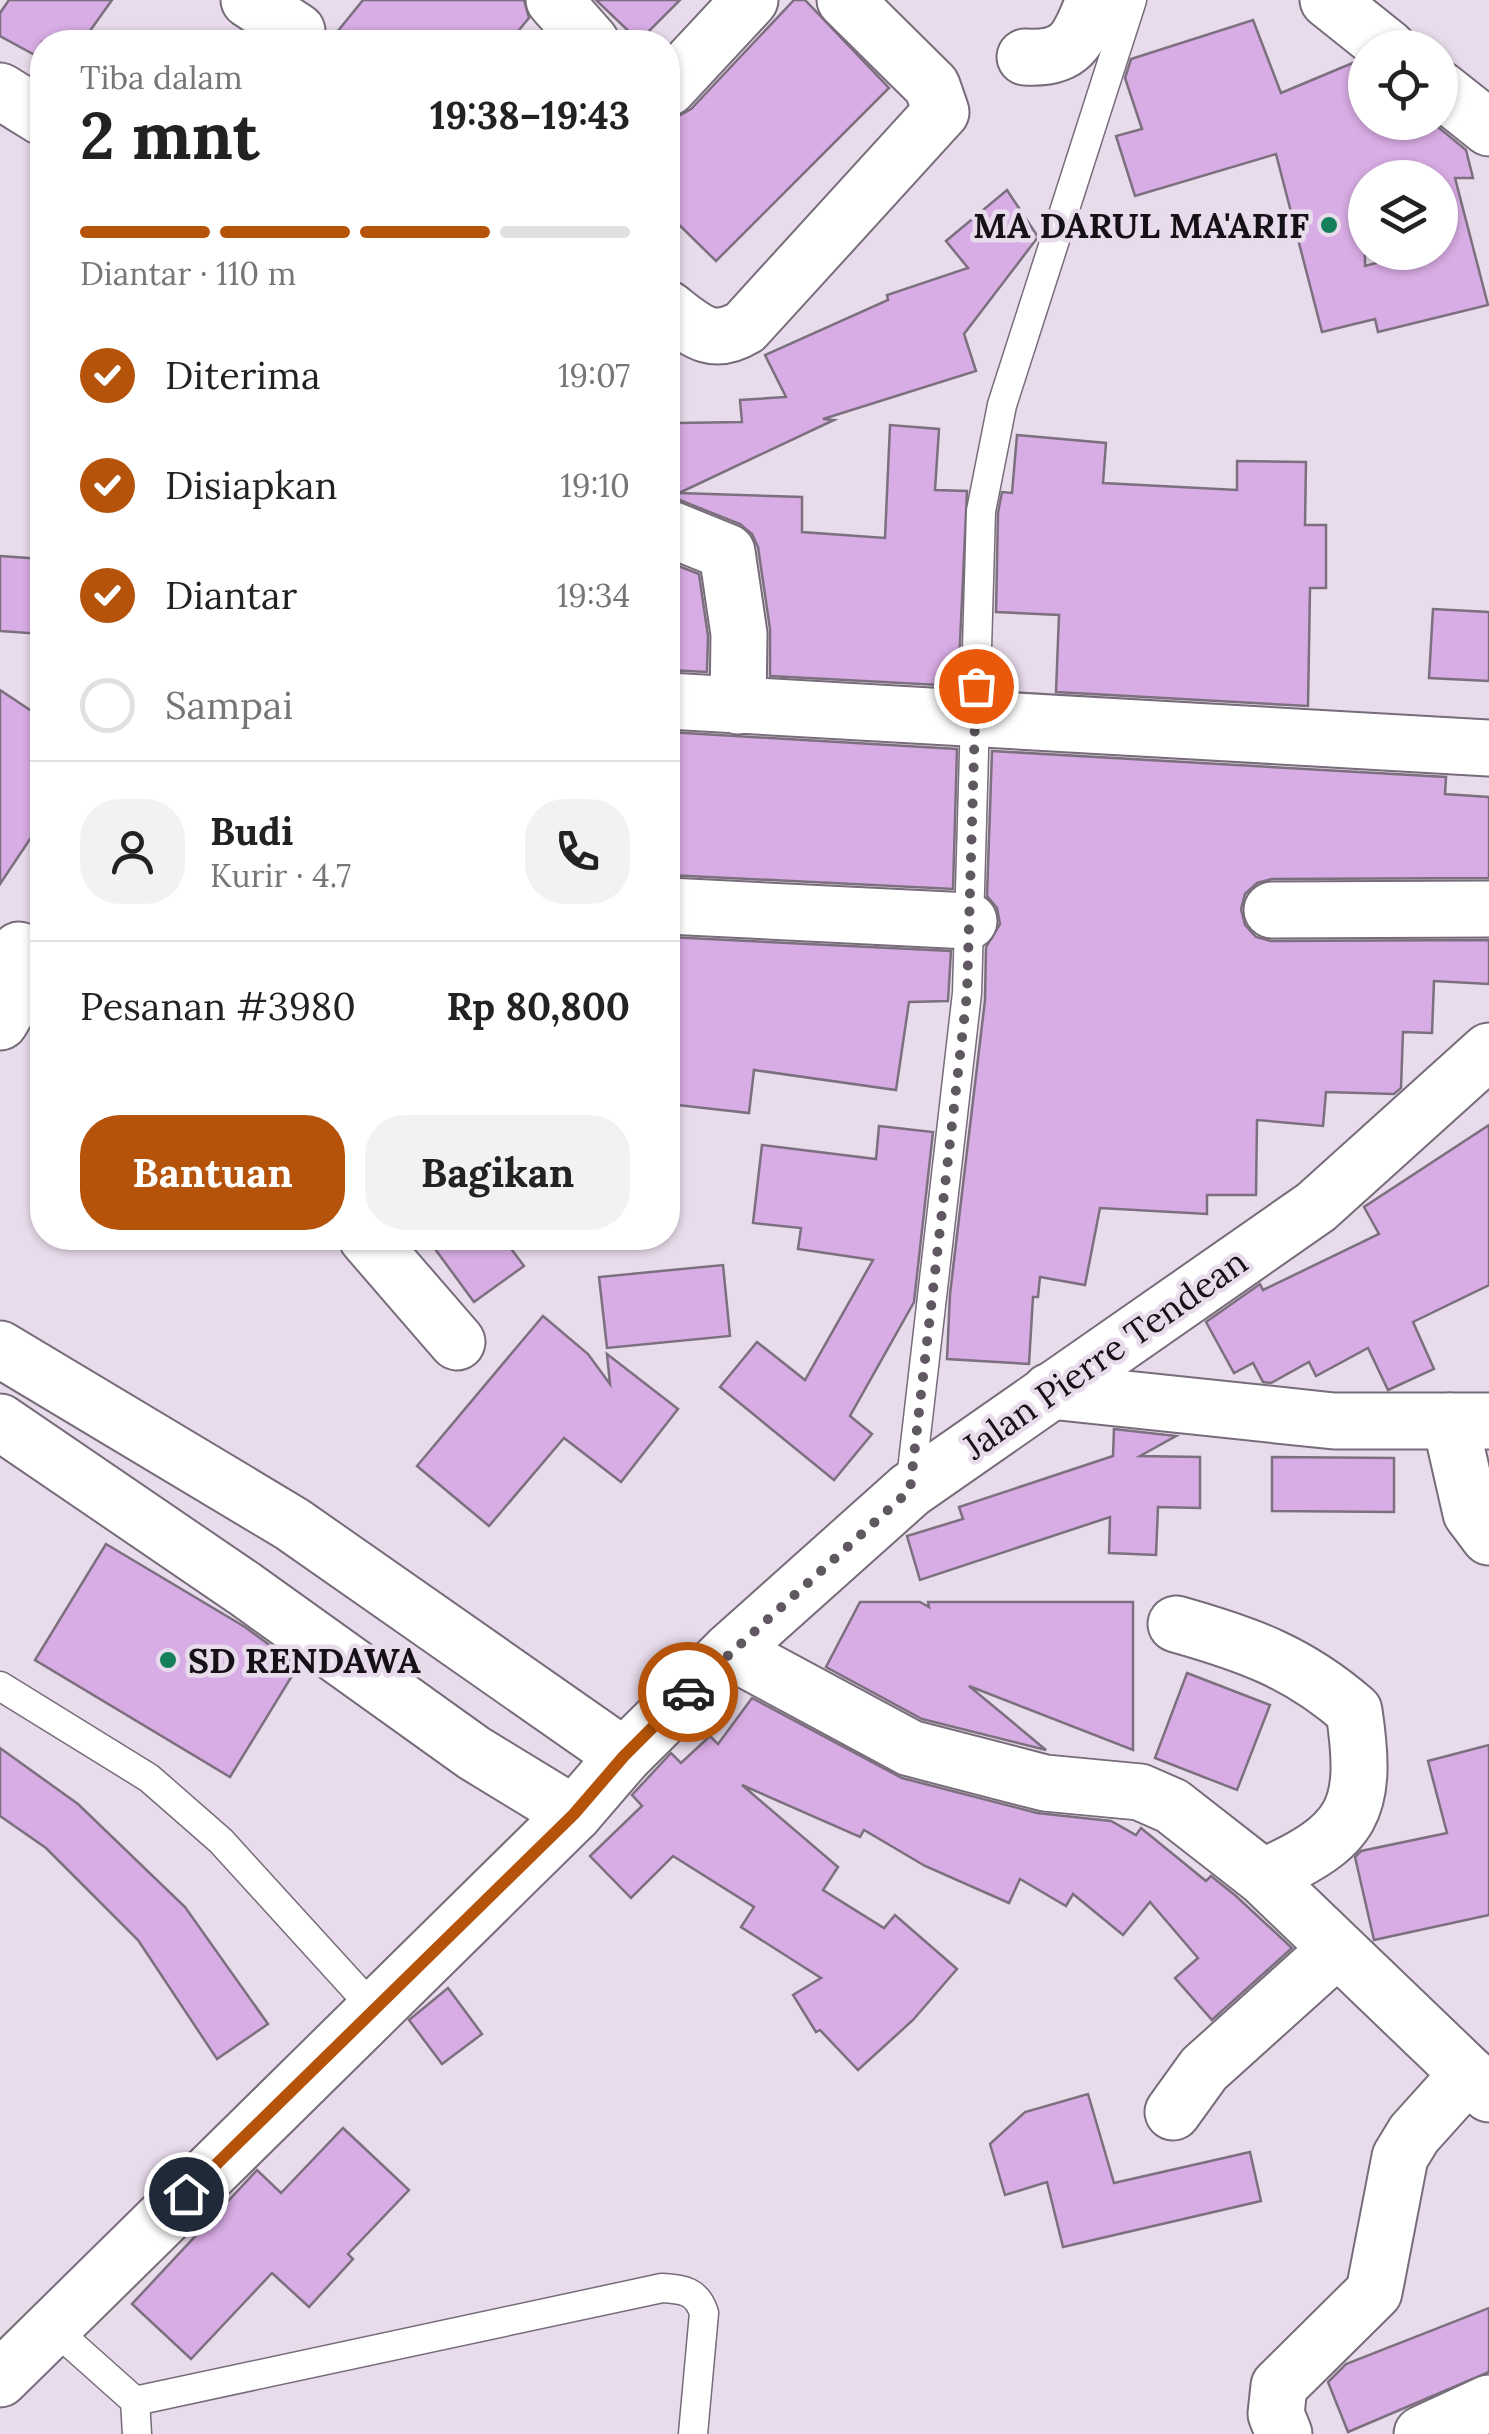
<!DOCTYPE html>
<html lang="id">
<head>
<meta charset="utf-8">
<style>
	:root { --surface:#fff; --page:#f2f2f2; --text:#222; --muted:#767676; --line:#e0e0e0; --accent:#b45309 }
	body { margin:0; font-family:Lora,serif; background:var(--page); color:var(--text); height:100vh; display:flex; flex-direction:column; font-size:38px; white-space:nowrap }
	* { box-sizing:border-box; margin:0 }
	p { font-size:32px; color:var(--muted) }
	.icon { flex:none; width:55px; height:55px; fill:none; stroke:currentColor; stroke-width:2; stroke-linecap:round; stroke-linejoin:round }
	.map { position:relative; flex:1; overflow:hidden }
	.drawer { position:absolute; left:30px; top:30px; width:650px; height:1220px; display:flex; flex-direction:column; background:var(--surface); border-radius:40px; box-shadow:0 2px 8px #0004 }
	.drawer>* { flex:none }
	.buttons { position:absolute; left:1348px; top:30px; display:grid; gap:20px }
	.buttons a { display:grid; place-items:center; width:110px; height:110px; border-radius:50%; background:var(--surface); box-shadow:0 2px 8px #0004; font-size:50px }
	.pin { position:absolute; display:grid; place-items:center; width:85px; height:85px; color:#fff; margin:-42px; border:5px solid #fff; border-radius:50%; box-shadow:0 2px 10px #0007 }
	.courier { position:absolute; display:grid; place-items:center; width:100px; height:100px; margin:-50px; border:8px solid #b45309; border-radius:50%; background:#fff; color:#222; box-shadow:0 2px 12px #0007 }
	.overview em { font-style:normal; font-weight:800 }
	.overview div { display:flex; flex-direction:column-reverse }
	.overview { display:flex; align-items:center; justify-content:space-between; height:170px; padding:0 50px }
	h1 { font-size:65px; font-weight:800; line-height:75px }
	.bar { display:grid; grid-template-columns:repeat(4,1fr); gap:15px 10px; align-content:center; height:120px; padding:0 50px }
	.bar i { height:12px; border-radius:8px; background:var(--line) }
	.bar .on { background:var(--accent) }
	.bar p { grid-column:span 4 }
	.line { display:flex; align-items:center; gap:25px; padding:0 50px; border-top:2px solid var(--line) }
	.line div { flex:1 }
	.round { display:grid; place-items:center; flex:none; width:105px; height:105px; border-radius:40px; background:var(--page) }
	ol { padding:0 50px; list-style:none }
	li { display:flex; align-items:center; gap:30px; height:110px }
	li p { margin-inline-start:auto }
	li .icon { padding:10px; border-radius:50%; background:var(--accent); color:#fff; stroke-width:4 }
	li:last-child { color:var(--muted) }
	li i { width:55px; height:55px; border:5px solid var(--line); border-radius:50% }
	.primary-button { display:flex; gap:20px; margin-top:auto; padding:20px 50px }
	.primary-button a { flex:1; height:115px; border-radius:40px; background:var(--accent); color:#fff; font-size:40px; font-weight:800; line-height:115px; text-align:center }
	.primary-button a+a { background:var(--page); color:var(--text) }
	.map>svg:first-child { display:block }
	.building { fill:#d8ace4; stroke:#7c707f; stroke-width:2.5; fill-rule:evenodd }
	.lines { fill:none; stroke-linecap:round; stroke-linejoin:round }
	.service-casing { stroke:#776c7a; stroke-width:31 }
	.minor-casing { stroke:#776c7a; stroke-width:59 }
	.tertiary-casing { stroke:#776c7a; stroke-width:59 }
	.service { stroke:#fff; stroke-width:28 }
	.minor { stroke:#fff; stroke-width:55 }
	.tertiary { stroke:#fff; stroke-width:55 }
	.done { stroke:#605861; stroke-width:10; stroke-dasharray:0 18 }
	.route { stroke:#b45309; stroke-width:12 }
	.poi-dot { fill:#147f5a; stroke:#e8dbeb; stroke-width:4 }
	.labels { text-anchor:middle; dominant-baseline:central; stroke-width:9; stroke-linejoin:round; paint-order:stroke }
	.poi-label { font-size:35px; font-weight:bold; fill:#161117; stroke:#e8dbeb; text-anchor:end }
	.street-label { font-size:35px; fill:#161117; stroke:#e8dbeb }
</style>
</head>
<body>
<div class="map">
<svg width="1489" height="2434" viewBox="0 0 1489 2434">
	<rect width="100%" height="100%" fill="#e8dbeb"/>
	<g class="building">
		<path d="M9 0H112L82 42H42V59L0 36V13Z"/>
		<path d="M363 0H524L529 18 509 42H329Z"/>
		<path d="M596 0H680L639 41Z"/>
		<path d="M794 0H805L889 88 716 261 668 214V122L691 109Z"/>
		<path d="M1253 20 1281 93 1355 62 1365 70V122H1432L1466 150 1473 178H1455L1488 305 1378 332 1375 319 1322 332 1276 154 1135 196 1116 136 1142 129 1125 78 1131 59ZM1365 178H1440V252H1418L1365 266Z"/>
		<path d="M1007 190 1038 237 964 334 976 371 823 419 834 420 679 493 802 497V532L885 538 890 425 939 429 935 490 967 491 958 686 770 676V629L758 547 752 534 740 524 677 499 676 423 742 422 740 400 786 397 765 355 888 300 887 295 968 268 946 241Z"/>
		<path d="M1017 435 1106 443 1103 483 1237 490V461L1306 462 1305 525H1326V588H1310L1308 706 1056 692 1059 615 996 612 998 513 1002 492 1012 493Z"/>
		<path d="M0 556 42 559V634L0 631Z"/>
		<path d="M668 562 699 574 708 636 707 672 668 670Z"/>
		<path d="M1433 609 1489 612V681L1429 678Z"/>
		<path d="M0 690 42 718V821L0 884Z"/>
		<path d="M668 732 957 749 953 889 668 875 673 789 668 788Z"/>
		<path d="M992 751 1446 777 1445 794 1489 797V878L1272 879 1257 883 1245 894 1241 909 1245 925 1256 937 1271 941 1489 940V984L1434 981 1432 1033 1403 1032 1401 1088 1394 1094 1326 1092 1323 1126 1257 1120 1256 1195H1207V1214L1100 1208 1085 1285 1040 1277 1038 1297H1033L1029 1364 947 1359 950 1294 985 1000 986 947 1000 924 997 908 987 896Z"/>
		<path d="M668 937 951 951 948 1001 909 1002 896 1090 754 1070 749 1113 668 1104Z"/>
		<path d="M1489 1125V1285L1413 1322 1434 1369 1388 1390 1368 1348 1316 1376 1309 1362 1271 1383 1263 1382 1253 1363 1234 1373 1206 1322 1260 1284 1263 1290 1379 1234 1364 1207Z"/>
		<path d="M879 1126 933 1132 914 1302 850 1416 872 1434 834 1480 720 1387 757 1342 805 1380 873 1260 798 1249 801 1228 753 1223 762 1145 876 1159Z"/>
		<path d="M427 1238H503L524 1266 474 1302Z"/>
		<path d="M723 1265 730 1336 607 1348 599 1277Z"/>
		<path d="M543 1316 588 1354 610 1384 607 1354 678 1409 621 1482 564 1438 489 1526 417 1466Z"/>
		<path d="M1114 1429 1176 1436 1140 1456 1200 1457V1508L1158 1507 1156 1555 1109 1553 1110 1517 920 1580 907 1536 963 1519 959 1507 1113 1456Z"/>
		<path d="M1272 1457 1394 1458V1512L1272 1511Z"/>
		<path d="M106 1544 245 1627 298 1666 230 1777 35 1660Z"/>
		<path d="M860 1602H920L929 1607 928 1602H1133V1750L969 1686 1046 1750 922 1719 826 1667Z"/>
		<path d="M1187 1673 1270 1705 1237 1790 1155 1758Z"/>
		<path d="M752 1698 902 1778 1037 1813 1111 1821 1136 1835 1141 1828 1206 1881 1211 1876 1236 1896 1292 1948 1212 2020 1175 1978 1198 1958 1150 1902 1123 1935 1073 1894 1066 1906 1020 1879 1009 1903 925 1866 864 1830 860 1837 742 1785 838 1867 823 1890 884 1928 895 1915 957 1969 913 2020 858 2070 820 2030 816 2032 793 1995 821 1978 741 1927 754 1907 673 1856 631 1898 590 1856 642 1806 632 1795 671 1753 681 1763 710 1736 718 1744Z"/>
		<path d="M1489 1745V1915L1374 1940 1355 1857 1361 1851 1447 1833 1428 1761Z"/>
		<path d="M0 1748 78 1804 185 1907 268 2024 217 2059 138 1940 46 1848 0 1816Z"/>
		<path d="M448 1988 482 2034 442 2064 409 2020Z"/>
		<path d="M1088 2094 1114 2183 1250 2152 1261 2201 1063 2247 1047 2182 1005 2195 990 2144 1025 2112Z"/>
		<path d="M343 2128 409 2190 348 2254 353 2259 309 2307 272 2273 191 2359 132 2304 257 2170 281 2193Z"/>
		<path d="M1489 2308V2372L1348 2432 1328 2382 1346 2364Z"/>
	</g>
	<g class="lines">
		<g class="service-casing">
			<g id="service">
				<path d="M910 1488 967 993 981 511 1002 405 1132 0"/>
				<path d="M0 1686 149 1778 221 1841 374 2009"/>
				<path d="M52 2327 135 2401 137 2434"/>
				<path d="M135 2401 662 2288C683 2289 697 2291 704 2313L693 2434"/>
			</g>
		</g>
		<g class="minor-casing">
			<g id="minor">
				<path d="M249 0 297 31"/>
				<path d="M554 0 591 42"/>
				<path d="M1025 57C1071 60 1079 40 1094 0"/>
				<path d="M668 88 750 0"/>
				<path d="M0 91 42 117"/>
				<path d="M668 309C696 331 712 347 745 327L941 112 932 86 845 0"/>
				<path d="M668 528 727 552 739 634 738 706"/>
				<path d="M668 701 1489 748"/>
				<path d="M668 906 969 921"/>
				<path d="M1272 910 1489 909"/>
				<path d="M0 1022 21 987 19 950"/>
				<path d="M367 1238 457 1342"/>
				<path d="M0 1349 292 1524 624 1756"/>
				<path d="M1050 1391 1334 1421H1489"/>
				<path d="M1450 1421 1471 1513 1489 1537"/>
				<path d="M0 1422 245 1589 474 1753 574 1814"/>
				<path d="M1176 1624C1247 1644 1298 1662 1354 1711 1369 1811 1354 1836 1263 1877"/>
				<path d="M730 1651 910 1748 1045 1783 1140 1792 1172 1806 1263 1877 1489 2094"/>
				<path d="M1173 2112 1204 2069 1335 1951"/>
				<path d="M1284 2434 1276 2414 1279 2386 1374 2292 1400 2157 1414 2134 1468 2074"/>
				<path d="M1422 2434 1489 2403"/>
			</g>
		</g>
		<g class="tertiary-casing">
			<g id="tertiary">
				<path d="M1328 0 1388 48"/>
				<path d="M1440 89 1489 128"/>
				<path d="M0 2379 574 1814 624 1756 730 1651 910 1490 1316 1207 1489 1051"/>
			</g>
		</g>
		<use href="#service" class="service"/>
		<use href="#minor" class="minor"/>
		<use href="#tertiary" class="tertiary"/>
	</g>
	<g class="lines">
		<path class="done" d="M688 1692 910 1490 967 994 976 686"/>
		<path class="route" d="M186 2194 574 1814 624 1756 688 1692"/>
	</g>
	<g class="poi-dot">
		<circle cx="1329" cy="225" r="10"/>
		<circle cx="168" cy="1660" r="10"/>
	</g>
	<g class="labels">
		<g class="poi-label">
			<text x="1309" y="225">MA DARUL MA'ARIF</text>
			<text x="188" y="1660" text-anchor="start">SD RENDAWA</text>
		</g>
		<g class="street-label">
			<text transform="translate(1105 1354) rotate(-35)">Jalan Pierre Tendean</text>
		</g>
	</g>
</svg>
<div class="buttons">
<a><svg class="icon" aria-label="locate" viewBox="0 0 24 24"><circle cx="12" cy="12" r="6"/><path d="M12 2v4M12 18v4M2 12h4M18 12h4"/></svg></a>
<a><svg class="icon" aria-label="layers" viewBox="0 0 24 24"><path d="M12 4l9 5-9 5-9-5zM3 14l9 5 9-5"/></svg></a>
</div>
<div class="pin" style="left:976px;top:686px;background:#ea580c"><svg class="icon" aria-label="bag" viewBox="0 0 24 24"><path d="M5 8h14l-1 12H6zM9 8a3 3 0 0 1 6 0"/></svg></div>
<div class="pin" style="left:186px;top:2194px;background:#1f2937"><svg class="icon" aria-label="home" viewBox="0 0 24 24"><path d="M3 11l9-7 9 7M6 9v11h12V9"/></svg></div>
<div class="courier" style="left:688px;top:1692px"><svg class="icon" aria-label="car" viewBox="0 0 24 24"><path d="M5 17H2v-5l4-1 3-4h7l3 4 3 1v5h-3M9 17h6M6 11h13"/><circle cx="7" cy="17" r="2"/><circle cx="17" cy="17" r="2"/></svg></div>
<section class="drawer">
<div class="overview"><div><h1>2 mnt</h1><p>Tiba dalam</p></div><em>19:38–19:43</em></div>
<div class="bar"><i class="on"></i><i class="on"></i><i class="on"></i><i></i><p>Diantar · 110 m</p></div>
<ol>
<li><svg class="icon" aria-label="check" viewBox="0 0 24 24"><path d="M5 12l5 5 9-10"/></svg>Diterima<p>19:07</p></li>
<li><svg class="icon" aria-label="check" viewBox="0 0 24 24"><path d="M5 12l5 5 9-10"/></svg>Disiapkan<p>19:10</p></li>
<li><svg class="icon" aria-label="check" viewBox="0 0 24 24"><path d="M5 12l5 5 9-10"/></svg>Diantar<p>19:34</p></li>
<li><i></i>Sampai</li>
</ol>
<div class="line" style="height:180px"><a class="round"><svg class="icon" aria-label="person" viewBox="0 0 24 24"><circle cx="12" cy="8" r="4"/><path d="M4 21q1-7 8-7t8 7"/></svg></a><div><b>Budi</b><p>Kurir · 4.7</p></div><a class="round"><svg class="icon" aria-label="phone" viewBox="0 0 24 24"><path d="M5 4h4l2 5-3 2q2 4 5 5l2-3 5 2v4C11 20 4 13 5 4z"/></svg></a></div>
<div class="line" style="height:130px"><div>Pesanan #3980</div><b>Rp 80,800</b></div>
<div class="primary-button"><a>Bantuan</a><a>Bagikan</a></div>
</section>
</div>
</body>
</html>
